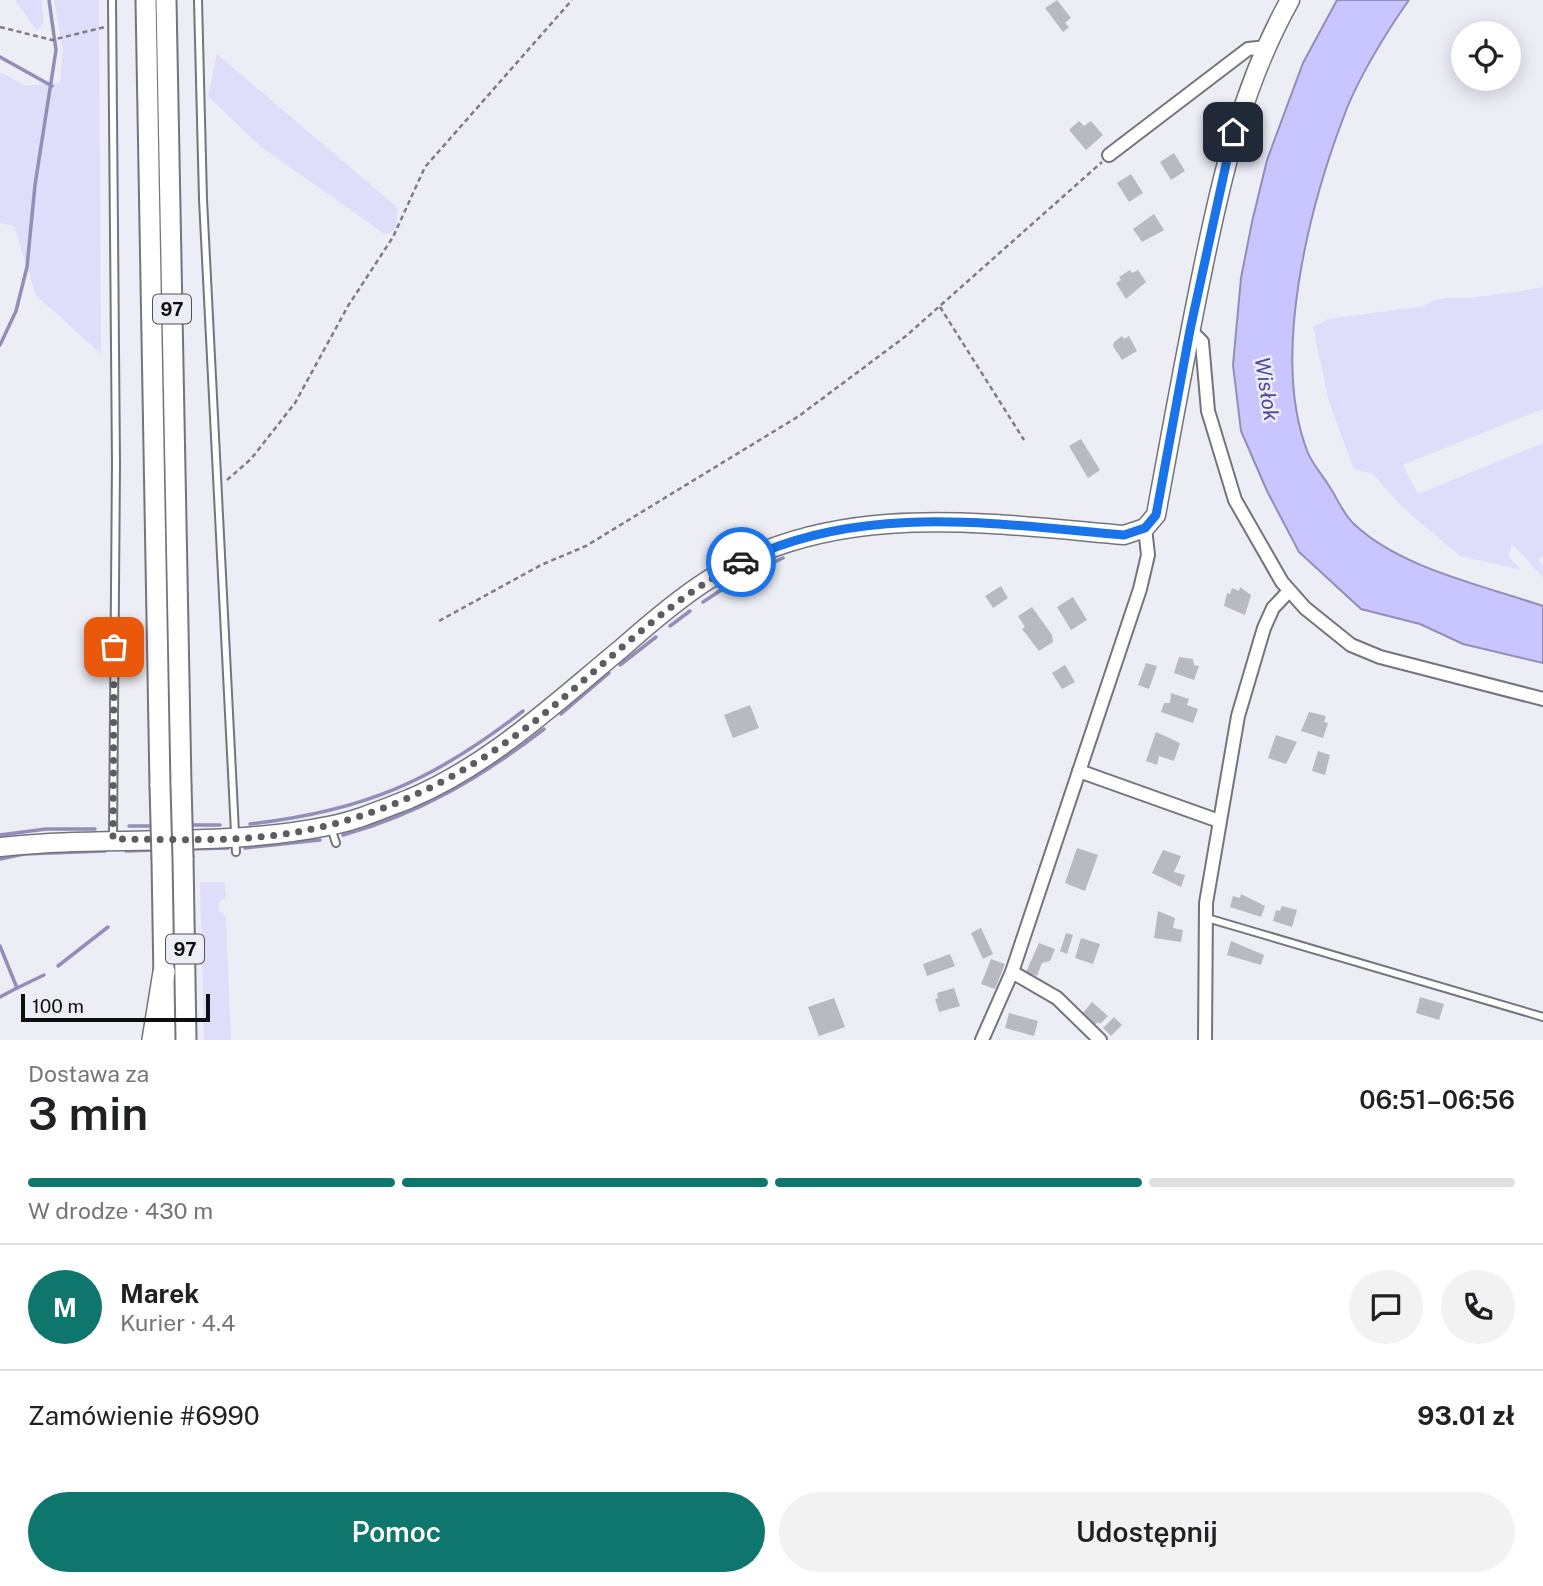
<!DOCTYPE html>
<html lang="pl">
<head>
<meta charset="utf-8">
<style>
	:root { --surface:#fff; --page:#f2f2f2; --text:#202124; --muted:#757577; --line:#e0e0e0; --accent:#0f766e }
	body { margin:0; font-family:"Public Sans",sans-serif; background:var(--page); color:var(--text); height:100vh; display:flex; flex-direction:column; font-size:26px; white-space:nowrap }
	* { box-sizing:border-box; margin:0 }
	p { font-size:23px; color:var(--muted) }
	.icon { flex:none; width:38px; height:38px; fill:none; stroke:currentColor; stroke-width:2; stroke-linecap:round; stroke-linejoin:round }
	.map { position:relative; height:1040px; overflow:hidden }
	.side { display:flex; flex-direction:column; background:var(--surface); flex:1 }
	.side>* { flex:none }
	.controls { position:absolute; left:1451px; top:21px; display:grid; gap:14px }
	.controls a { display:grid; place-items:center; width:70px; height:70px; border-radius:50%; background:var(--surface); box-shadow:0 4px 18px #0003; font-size:35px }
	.scale { position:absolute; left:21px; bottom:18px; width:189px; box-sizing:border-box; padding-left:7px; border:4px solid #0e0e11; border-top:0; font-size:19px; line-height:24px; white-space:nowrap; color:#0e0e11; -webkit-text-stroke:5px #ededf6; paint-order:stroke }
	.pin { position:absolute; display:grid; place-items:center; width:60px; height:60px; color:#fff; margin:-30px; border-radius:14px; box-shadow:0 4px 10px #0006 }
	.courier { position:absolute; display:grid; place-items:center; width:70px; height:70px; margin:-35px; border:5px solid #1a73e8; border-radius:50%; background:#fff; color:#222; box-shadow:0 2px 9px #0007 }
	.headline em { font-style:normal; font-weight:600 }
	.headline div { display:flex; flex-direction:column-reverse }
	.headline { display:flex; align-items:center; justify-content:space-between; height:119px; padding:0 28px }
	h1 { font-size:46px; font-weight:600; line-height:52px }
	.bar { display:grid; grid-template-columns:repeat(4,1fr); gap:10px 7px; align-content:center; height:84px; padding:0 28px }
	.bar i { height:9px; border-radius:5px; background:var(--line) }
	.bar .on { background:var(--accent) }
	.bar p { grid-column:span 4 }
	.line { display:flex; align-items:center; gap:18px; padding:0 28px; border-top:2px solid var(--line) }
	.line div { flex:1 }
	.round { display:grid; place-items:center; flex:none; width:74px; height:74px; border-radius:37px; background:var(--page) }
	.button { display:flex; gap:14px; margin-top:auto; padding:14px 28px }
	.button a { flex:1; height:80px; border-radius:42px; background:var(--accent); color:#fff; font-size:28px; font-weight:600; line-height:80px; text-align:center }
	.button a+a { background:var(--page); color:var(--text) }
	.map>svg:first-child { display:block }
	.green { fill:#deddfa }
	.water { fill:#c9c5fe; stroke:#918eb7; stroke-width:2 }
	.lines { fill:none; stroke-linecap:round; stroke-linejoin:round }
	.stream { stroke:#918eb7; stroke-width:3.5 }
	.building { fill:#b9b9c1 }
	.lane-casing { stroke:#74747c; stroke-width:10 }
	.street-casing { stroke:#74747c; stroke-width:16 }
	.secondary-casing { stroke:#74747c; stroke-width:21 }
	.primary-casing { stroke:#74747c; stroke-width:23 }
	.highway-casing { stroke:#74747c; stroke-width:24 }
	.path { stroke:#7c7c82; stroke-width:2.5; stroke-dasharray:5 3.5; stroke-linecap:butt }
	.lane { stroke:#fff; stroke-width:6 }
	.street { stroke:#fff; stroke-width:12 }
	.secondary { stroke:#fff; stroke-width:18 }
	.primary { stroke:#fff; stroke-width:19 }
	.highway { stroke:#fff; stroke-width:21 }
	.primary-bridge-casing { stroke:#74747c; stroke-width:23; stroke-linecap:butt }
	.primary-bridge { stroke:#fff; stroke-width:19 }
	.done { stroke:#5c5c61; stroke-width:7; stroke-dasharray:0 12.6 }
	.route { stroke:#1a73e8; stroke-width:9 }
	.labels { text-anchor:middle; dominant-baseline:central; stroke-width:5; stroke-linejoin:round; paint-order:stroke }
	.shield { fill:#ededf6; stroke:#515156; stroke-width:2 }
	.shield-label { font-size:18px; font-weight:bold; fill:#0e0e11 }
	.water-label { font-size:21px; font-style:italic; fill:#544799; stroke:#ededf6 }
</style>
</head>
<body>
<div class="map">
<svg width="1543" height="1040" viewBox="0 0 1543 1040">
	<rect width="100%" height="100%" fill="#ededf6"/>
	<g class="green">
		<path d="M15 0H41L44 22 37 31Z"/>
		<path d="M54 0H99L101 354 36 295 14 226 0 223V72L26 86 60 83 63 49Z"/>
		<path d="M217 54 398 208 396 228 386 235 260 146 208 96Z"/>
		<path d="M1543 287V409L1403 465 1418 494 1543 443V556L1538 559 1543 566V577L1512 544 1509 557 1521 570 1460 556 1402 507 1373 474 1354 469 1329 402 1313 327 1328 319 1425 306C1440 293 1459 300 1477 297 1499 294 1521 291 1543 287Z"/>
		<path d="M200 882H224L226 897 219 902 218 910 226 917 231 1040H204Z"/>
	</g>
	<path class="water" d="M1337 0H1409C1387 31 1357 80 1344 116 1309 208 1270 358 1308 453 1313 465 1324 477 1331 489 1338 500 1344 515 1354 524 1400 568 1484 586 1543 606V663L1463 644 1420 624 1361 609 1299 552 1267 491 1241 431 1233 365 1241 278 1252 222 1267 160 1303 63Z"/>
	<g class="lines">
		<g class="stream">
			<path d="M0 57 52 86"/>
			<path d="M0 345 16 311 27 267 35 185 56 50 49 0"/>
			<path d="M703 602 738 579 783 558"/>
			<path d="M670 626 690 611"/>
			<path d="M620 665 656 637"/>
			<path d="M561 714 609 673"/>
			<path d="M250 824C364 811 433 781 523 711"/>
			<path d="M187 825H220"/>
			<path d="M129 826H155"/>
			<path d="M0 835 46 829H95"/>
			<path d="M343 835C419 814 482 777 544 729"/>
			<path d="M245 848 320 840"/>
			<path d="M188 849 228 848"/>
			<path d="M126 851 156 850"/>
			<path d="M0 859 24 854 105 851"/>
			<path d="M0 946 17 988 0 997"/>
			<path d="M58 966 108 927"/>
			<path d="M17 988 44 975"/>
		</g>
	</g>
	<g class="building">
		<path d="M1057 0 1071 18 1065 23 1069 27 1063 32 1045 8Z"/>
		<path d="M1079 121 1084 126 1091 121 1103 135 1086 150 1069 130Z"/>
		<path d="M1174 153 1185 171 1171 180 1160 162Z"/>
		<path d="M1131 174 1143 193 1129 202 1117 183Z"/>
		<path d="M1154 214 1164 230 1142 242 1133 229Z"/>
		<path d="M1130 270 1132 273 1138 270 1146 282 1126 299 1116 283 1121 280 1119 277Z"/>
		<path d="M1122 336 1124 339 1129 336 1137 351 1122 360 1113 346 1114 342Z"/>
		<path d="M1081 439 1100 470 1088 478 1069 446Z"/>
		<path d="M1001 586 1008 598 993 608 985 596Z"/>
		<path d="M1240 587 1251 595 1245 615 1224 606 1227 593 1230 594 1232 588 1239 591Z"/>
		<path d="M1073 597 1087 620 1071 630 1057 607Z"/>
		<path d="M1032 607 1052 635 1053 642 1039 651 1022 629 1025 627 1018 616Z"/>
		<path d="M1179 657 1193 659 1194 665 1199 666 1194 680 1174 673Z"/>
		<path d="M1146 663 1157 666 1149 689 1138 685Z"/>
		<path d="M1065 665 1075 682 1062 689 1052 673Z"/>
		<path d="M1171 693 1189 699 1187 705 1198 709 1193 723 1161 712 1164 703H1170Z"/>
		<path d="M750 705 759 728 733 738 724 715Z"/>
		<path d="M1309 712 1326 716 1324 722 1328 723 1323 738 1301 731Z"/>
		<path d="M1156 732 1180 743 1174 761 1159 756 1157 765 1146 761Z"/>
		<path d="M1276 735 1297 742 1286 764 1268 758Z"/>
		<path d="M1318 751 1330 755 1325 775 1312 771Z"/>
		<path d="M1077 848 1098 855 1085 891 1065 883Z"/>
		<path d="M1163 850 1181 856 1174 872 1185 875 1181 887 1152 873Z"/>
		<path d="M1241 894 1265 906 1261 917 1230 907 1233 896 1240 898Z"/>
		<path d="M1282 906 1297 910 1292 927 1273 921 1276 910 1280 911Z"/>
		<path d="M1158 911 1175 918 1173 928 1183 930 1181 942 1154 938Z"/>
		<path d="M981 928 993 954 983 959 971 933Z"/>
		<path d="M1066 933 1073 935 1067 954 1060 951Z"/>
		<path d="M1081 938 1100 944 1093 964 1075 958Z"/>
		<path d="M1231 941 1264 955 1261 965 1227 955Z"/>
		<path d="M1039 943 1055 949 1050 961 1042 963 1037 976 1026 972Z"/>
		<path d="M950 954 955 966 927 976 923 964Z"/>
		<path d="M991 959 1005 964 995 989 981 984Z"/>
		<path d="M954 988 960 1006 939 1012 935 999 938 998 937 993Z"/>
		<path d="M1420 997 1444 1004 1439 1020 1416 1013Z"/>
		<path d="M834 998 845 1027 819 1036 808 1007Z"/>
		<path d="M1092 1002 1108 1016 1100 1024 1098 1022 1095 1025 1082 1014Z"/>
		<path d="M1009 1013 1038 1021 1034 1036 1005 1028Z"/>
		<path d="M1114 1017 1122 1025 1111 1036 1103 1028Z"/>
	</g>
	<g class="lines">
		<g class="lane-casing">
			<g id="lane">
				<path d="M112 0 116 463 113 838"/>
				<path d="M198 0 203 199 236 852"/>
				<path d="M331 828 336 843"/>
				<path d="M1207 918 1543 1017"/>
			</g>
		</g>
		<g class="street-casing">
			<g id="street">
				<path d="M1109 155 1248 49 1267 47"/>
				<path d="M1190 330 1202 342 1208 411 1235 500 1282 582 1305 608 1351 645 1380 657 1543 699"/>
				<path d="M1079 771 1219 821"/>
				<path d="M1012 972 1057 998 1100 1040"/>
				<path d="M982 1040 1012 972 1140 589 1148 555 1145 528"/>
				<path d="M1205 1040 1206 903 1238 716 1264 628 1273 608 1289 591"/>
			</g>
		</g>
		<g class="secondary-casing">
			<path id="secondary" d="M0 847C109 835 221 848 328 826 356 821 383 809 409 799 490 765 555 703 622 648 649 624 678 599 708 580 831 499 986 523 1124 535L1145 528 1156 515C1171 433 1186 350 1203 268 1222 175 1243 84 1290 0"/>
		</g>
		<g class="primary-casing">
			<g id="primary">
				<path d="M146 0 160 786"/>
				<path d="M166 0 181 785"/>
				<path d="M183 858 186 1040"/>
				<path d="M162 860 165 1040"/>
			</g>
		</g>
		<g class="highway-casing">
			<path id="highway" d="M153 1040 164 972"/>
		</g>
		<g class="path">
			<path d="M0 27 52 40 105 27"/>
			<path d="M940 307 1024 440"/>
			<path d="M227 480 251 459 295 403 348 306 393 237 425 167 572 0"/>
			<path d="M439 621 541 565 586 546 799 416 906 336 1102 162"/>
		</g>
		<use href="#lane" class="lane"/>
		<use href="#street" class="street"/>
		<use href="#secondary" class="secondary"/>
		<use href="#primary" class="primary"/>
		<use href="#highway" class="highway"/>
		<g class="primary-bridge-casing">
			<g id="primary-bridge">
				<path d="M181 785 183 858"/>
				<path d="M160 786 162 860"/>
			</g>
		</g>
		<use href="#primary-bridge" class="primary-bridge"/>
	</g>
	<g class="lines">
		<path class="done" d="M114 647 113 839C167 839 224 842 278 835 377 821 462 779 540 717 606 664 666 601 741 562"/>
		<path class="route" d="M741 562C860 502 996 524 1124 535L1145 528 1156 515 1190 330 1233 132"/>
	</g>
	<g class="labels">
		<g class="shield">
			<rect x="153" y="294.5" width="38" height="29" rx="5"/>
			<rect x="166" y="934.5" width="38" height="29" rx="5"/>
		</g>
		<g class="shield-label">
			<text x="172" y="309">97</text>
			<text x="185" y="949">97</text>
		</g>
		<g class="water-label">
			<text transform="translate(1267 389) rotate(81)">Wisłok</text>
		</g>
	</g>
</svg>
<div class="controls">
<a><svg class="icon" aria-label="locate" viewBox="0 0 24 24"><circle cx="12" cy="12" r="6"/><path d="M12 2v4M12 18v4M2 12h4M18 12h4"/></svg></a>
</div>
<div class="scale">100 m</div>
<div class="pin" style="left:114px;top:647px;background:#ea580c"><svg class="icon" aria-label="bag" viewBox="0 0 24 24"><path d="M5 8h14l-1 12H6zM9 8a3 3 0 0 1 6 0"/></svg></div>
<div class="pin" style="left:1233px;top:132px;background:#1f2937"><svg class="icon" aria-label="home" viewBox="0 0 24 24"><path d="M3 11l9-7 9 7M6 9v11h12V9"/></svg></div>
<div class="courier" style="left:741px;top:562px"><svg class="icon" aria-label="car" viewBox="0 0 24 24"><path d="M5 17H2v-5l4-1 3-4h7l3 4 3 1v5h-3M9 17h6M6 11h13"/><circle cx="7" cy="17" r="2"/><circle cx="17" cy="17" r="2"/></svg></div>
</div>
<section class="side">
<div class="headline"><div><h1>3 min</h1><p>Dostawa za</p></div><em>06:51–06:56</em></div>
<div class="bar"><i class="on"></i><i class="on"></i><i class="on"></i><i></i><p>W drodze · 430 m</p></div>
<div class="line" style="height:126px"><b class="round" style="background:var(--accent);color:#fff">M</b><div><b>Marek</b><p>Kurier · 4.4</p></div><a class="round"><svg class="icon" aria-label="chat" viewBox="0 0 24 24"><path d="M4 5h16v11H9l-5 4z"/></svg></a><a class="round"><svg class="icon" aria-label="phone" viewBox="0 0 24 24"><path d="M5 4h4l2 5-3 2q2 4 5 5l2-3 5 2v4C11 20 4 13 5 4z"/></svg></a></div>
<div class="line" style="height:91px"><div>Zamówienie #6990</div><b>93.01 zł</b></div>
<div class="button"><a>Pomoc</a><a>Udostępnij</a></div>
</section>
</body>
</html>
